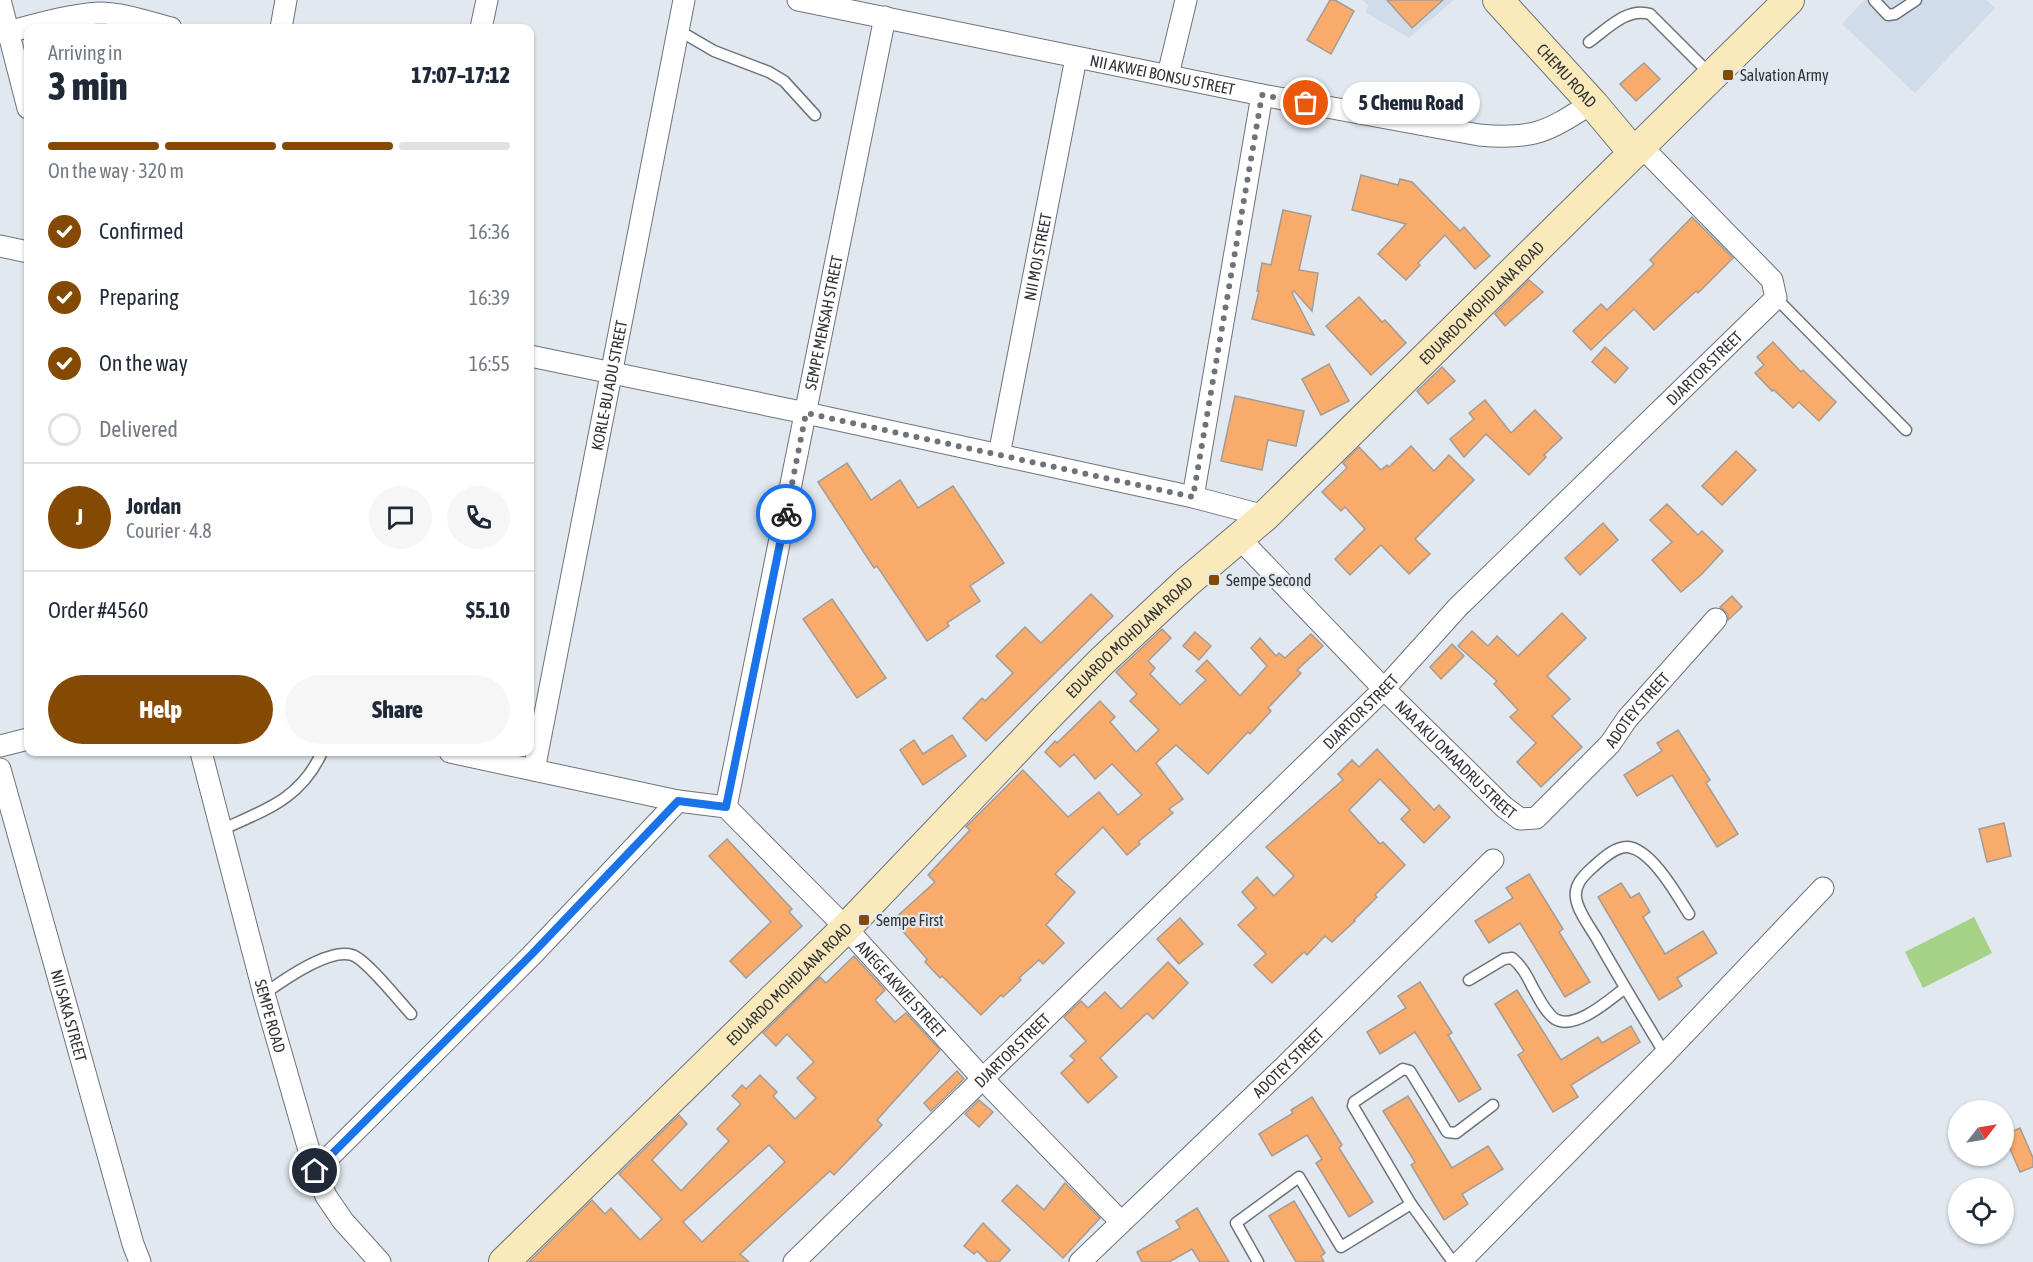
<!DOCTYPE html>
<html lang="en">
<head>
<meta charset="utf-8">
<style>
	:root { --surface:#fff; --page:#f6f6f7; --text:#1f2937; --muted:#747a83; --line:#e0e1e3; --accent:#844902 }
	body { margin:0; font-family:"Asap Condensed",sans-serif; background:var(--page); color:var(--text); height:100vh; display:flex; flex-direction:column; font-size:22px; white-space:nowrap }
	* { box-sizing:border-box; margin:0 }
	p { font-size:20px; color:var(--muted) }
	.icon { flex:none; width:33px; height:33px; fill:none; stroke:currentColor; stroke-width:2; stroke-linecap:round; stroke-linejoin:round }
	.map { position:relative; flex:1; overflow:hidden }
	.details { position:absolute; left:24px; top:24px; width:510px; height:732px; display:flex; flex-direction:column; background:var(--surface); border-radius:12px; box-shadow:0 2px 4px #0004 }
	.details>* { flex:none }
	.needle { width:39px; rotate:59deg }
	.fabs { position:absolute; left:1948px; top:1100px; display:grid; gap:12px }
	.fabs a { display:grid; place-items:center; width:66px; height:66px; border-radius:50%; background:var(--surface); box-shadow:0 2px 4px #0004; font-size:30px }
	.pin { position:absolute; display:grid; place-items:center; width:51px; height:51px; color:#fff; margin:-26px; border:3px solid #fff; border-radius:50%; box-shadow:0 2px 6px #0007 }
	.courier { position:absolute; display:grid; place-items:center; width:60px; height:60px; margin:-30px; border:4px solid #1a73e8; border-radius:50%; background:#fff; color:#222; box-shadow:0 2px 8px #0007 }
	.bubble { position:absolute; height:42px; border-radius:21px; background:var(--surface); box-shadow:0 2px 4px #0004; font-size:20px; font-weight:800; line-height:42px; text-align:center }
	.overview em { font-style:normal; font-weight:800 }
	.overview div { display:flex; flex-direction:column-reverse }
	.overview { display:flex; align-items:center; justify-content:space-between; height:102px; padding:0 24px }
	h1 { font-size:39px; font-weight:800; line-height:45px }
	.bar { display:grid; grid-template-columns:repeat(4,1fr); gap:9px 6px; align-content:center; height:72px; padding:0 24px }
	.bar i { height:8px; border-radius:4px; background:var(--line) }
	.bar .selected { background:var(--accent) }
	.bar p { grid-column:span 4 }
	.line { display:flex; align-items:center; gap:15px; padding:0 24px; border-top:2px solid var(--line) }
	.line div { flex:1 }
	.round { display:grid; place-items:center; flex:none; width:63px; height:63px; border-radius:32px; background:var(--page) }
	ol { padding:0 24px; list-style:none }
	li { display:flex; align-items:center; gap:18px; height:66px }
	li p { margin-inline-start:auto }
	li .icon { padding:6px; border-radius:50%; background:var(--accent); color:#fff; stroke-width:4 }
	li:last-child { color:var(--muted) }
	li i { width:33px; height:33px; border:3px solid var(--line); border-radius:50% }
	.button { display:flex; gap:12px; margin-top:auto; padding:12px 24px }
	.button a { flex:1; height:69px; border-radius:36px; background:var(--accent); color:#fff; font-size:24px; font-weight:800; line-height:69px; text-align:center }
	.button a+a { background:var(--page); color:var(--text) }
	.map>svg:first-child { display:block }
	.built { fill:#d1dcea }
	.green { fill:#a5d287 }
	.building { fill:#f8ab6b; stroke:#a49c96; stroke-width:1.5; fill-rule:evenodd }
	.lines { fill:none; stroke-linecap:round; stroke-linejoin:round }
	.lane-casing { stroke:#6e737a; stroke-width:13 }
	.street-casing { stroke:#6e737a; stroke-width:23 }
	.secondary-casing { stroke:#6e737a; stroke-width:32 }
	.lane { stroke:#fff; stroke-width:10 }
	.street { stroke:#fff; stroke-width:21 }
	.secondary { stroke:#faeabb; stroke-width:30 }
	.done { stroke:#6f7277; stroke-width:6; stroke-dasharray:0 10.8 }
	.route { stroke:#1a73e8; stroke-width:8 }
	.poi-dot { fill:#844902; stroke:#e1e8f0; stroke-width:2 }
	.labels { text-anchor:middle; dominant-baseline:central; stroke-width:4.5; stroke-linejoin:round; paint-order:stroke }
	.street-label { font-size:16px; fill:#313336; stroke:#e1e8f0 }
	.poi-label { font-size:16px; fill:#313336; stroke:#e1e8f0; text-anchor:start }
</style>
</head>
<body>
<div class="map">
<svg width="2033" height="1262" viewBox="0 0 2033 1262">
	<rect width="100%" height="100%" fill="#e1e8f0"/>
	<g class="built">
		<path d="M1362 0H1454L1409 38 1365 12 1369 6Z"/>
		<path d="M1864 0H1986L1995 8 1915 93 1842 24Z"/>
	</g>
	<path class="green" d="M1974 917 1992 953 1923 988 1905 952Z"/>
	<g class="building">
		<path d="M1330 0H1335L1354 11 1331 54 1307 40Z"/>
		<path d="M1387 0H1443L1412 28Z"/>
		<path d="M1644 63 1660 79 1636 101 1620 84Z"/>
		<path d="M1361 175 1398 185 1400 179 1412 182 1460 231 1464 227 1490 256 1475 269 1445 235 1418 263 1420 265 1406 280 1378 254 1406 224 1352 210Z"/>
		<path d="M1283 210 1311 216 1299 270 1318 273 1312 311 1294 291 1292 293 1314 335 1252 319 1259 291H1257L1262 263 1271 265Z"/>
		<path d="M1692 217 1733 258 1698 293 1696 291 1654 330 1634 309 1591 350 1573 331 1601 304 1607 310 1654 264 1650 260Z"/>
		<path d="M1529 280 1543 292 1505 326 1495 314Z"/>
		<path d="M1359 297 1382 322 1385 320 1406 343 1371 375 1326 326Z"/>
		<path d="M1773 342 1801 372 1803 370 1836 402 1819 421 1799 402 1793 408 1774 390 1772 391 1755 373 1764 365 1757 357Z"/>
		<path d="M1605 347 1628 368 1615 383 1592 362Z"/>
		<path d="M1329 364 1349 401 1321 415 1302 379Z"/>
		<path d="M1442 367 1455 381 1428 404 1417 391Z"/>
		<path d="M1235 396 1304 411 1296 446 1268 440 1262 470 1221 461Z"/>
		<path d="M1485 400 1511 433 1535 410 1562 438 1544 455 1546 457 1529 475 1486 434 1464 457 1450 439 1474 419 1469 413Z"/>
		<path d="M1411 446 1434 471 1449 455 1474 480 1415 539 1430 554 1409 574 1381 545 1350 575 1335 559 1365 529 1345 507 1341 511 1322 492 1347 468 1343 463 1359 447 1381 470 1387 465 1389 467Z"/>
		<path d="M1736 451 1756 470 1722 505 1702 486Z"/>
		<path d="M847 463 871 500 900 480 918 508 953 486 1004 563 970 586 980 601 947 623 949 626 927 641 877 566 874 568 818 482Z"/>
		<path d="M1667 504 1698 535 1702 531 1723 551 1702 574 1681 592 1652 560 1672 542 1650 520Z"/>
		<path d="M1603 523 1618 540 1580 575 1565 558Z"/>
		<path d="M1091 594 1113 616 986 741 963 718 982 698 985 701 1013 673 996 656 1025 627 1041 643Z"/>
		<path d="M1732 596 1742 607 1728 620V614L1720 607Z"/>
		<path d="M832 599 886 678 857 698 803 619Z"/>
		<path d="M1562 613 1586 638 1547 676 1570 699 1552 716 1582 747 1541 787 1517 762 1536 743 1510 717 1518 710 1494 684 1497 681 1458 646 1472 631 1488 646 1497 636 1518 656Z"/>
		<path d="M1162 629 1171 638 1148 661 1155 668 1150 674 1180 705 1206 680 1196 671 1207 660 1240 696 1267 666 1251 648 1260 638 1276 656 1279 653 1285 658 1311 634 1323 646 1297 670 1301 673 1268 708 1271 711 1250 734 1248 732 1208 774 1176 745 1156 763 1183 799 1169 809 1173 813 1138 842 1140 844 1127 855 1103 827 1055 874 1075 892 1046 925 1064 943 1043 964 1039 960 1019 978 1021 980 1003 997 1001 995 981 1015 942 976 940 978 925 962 927 959 893 920 935 882 928 875 970 830 966 827 1023 770 1068 817 1099 792 1118 815 1142 795 1112 764 1095 779 1074 754 1060 767 1045 752 1055 741 1057 743 1100 701 1115 717 1110 722 1136 752 1159 730 1130 701 1137 694 1116 672Z"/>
		<path d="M1195 632 1211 646 1199 660 1183 646Z"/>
		<path d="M1452 644 1464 656 1441 679 1430 667Z"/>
		<path d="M1678 730 1710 780 1706 783 1738 834 1717 847 1672 775 1637 796 1624 775 1662 751 1657 743Z"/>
		<path d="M952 735 966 756 923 785 900 750 914 740 923 754Z"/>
		<path d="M1377 749 1434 810 1439 805 1450 817 1424 843 1401 819 1410 810 1380 779 1349 810 1380 844 1383 842 1405 865 1375 895 1377 897 1354 920 1355 921 1332 942 1325 936 1307 955 1304 952 1272 983 1254 965 1266 954 1238 925 1256 908 1242 892 1257 877 1274 896 1294 876 1266 847 1343 780 1338 774 1352 760 1359 767Z"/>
		<path d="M2004 823 2011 856 1987 862 1979 829Z"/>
		<path d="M727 839 792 909 789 912 802 926 746 978 730 961 771 922 709 856Z"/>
		<path d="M1529 874 1563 929 1559 932 1590 982 1565 997 1520 923 1489 943 1475 921 1513 898 1506 888Z"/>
		<path d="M1621 883 1631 898 1639 893 1650 912 1643 917 1665 954 1703 931 1717 953 1677 978 1682 986 1659 1000 1598 897Z"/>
		<path d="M1180 918 1203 944 1179 964 1157 939Z"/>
		<path d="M854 956 885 990 875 1000 895 1022 906 1013 940 1050 877 1120 882 1125 834 1175 830 1171 740 1254 749 1262H529L592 1200 605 1214 611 1208 640 1240 662 1219 619 1174 679 1115 687 1124 652 1160 681 1191 729 1141 717 1129 741 1104 732 1096 742 1085 746 1089 760 1075 777 1092 773 1096 795 1119 816 1098 797 1078 814 1062 787 1034 776 1046 763 1033 820 977 826 983ZM769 1145 785 1162 702 1242 683 1222Z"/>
		<path d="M1168 962 1188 983 1153 1019 1147 1013 1100 1058 1117 1077 1088 1103 1061 1073 1075 1060 1070 1056 1086 1041 1064 1017 1081 1001 1088 1008 1105 992 1121 1009Z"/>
		<path d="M1420 982 1452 1033 1448 1035 1481 1089 1459 1102 1415 1032 1380 1054 1367 1032 1406 1008 1398 996Z"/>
		<path d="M1517 990 1561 1060 1598 1037 1602 1043 1631 1026 1640 1042 1571 1085 1578 1097 1553 1112 1518 1055 1524 1051 1495 1004Z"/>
		<path d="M957 1071 964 1079 931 1111 924 1103Z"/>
		<path d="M1408 1096 1452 1168 1488 1146 1503 1169 1462 1194 1468 1204 1444 1220 1411 1165 1415 1162 1383 1111Z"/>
		<path d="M1312 1097 1342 1145 1339 1148 1373 1202 1349 1217 1316 1163 1322 1159 1307 1135 1272 1156 1259 1134 1293 1113 1291 1110Z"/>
		<path d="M979 1100 993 1112 979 1127 965 1114Z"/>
		<path d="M2020 1128 2033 1158V1167L2020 1172 2004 1135Z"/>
		<path d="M1065 1183 1100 1218 1063 1258 1002 1201 1017 1185 1044 1210Z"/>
		<path d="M1294 1201 1325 1253 1321 1256 1324 1262H1296L1269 1216Z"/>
		<path d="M1197 1208 1229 1262H1200L1192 1249 1169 1262H1142L1137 1252 1180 1228 1176 1221Z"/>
		<path d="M983 1223 1010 1250 999 1262H988L977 1251 974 1254 964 1246Z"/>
	</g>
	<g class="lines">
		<g class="lane-casing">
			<g id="lane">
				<path d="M1874 0 1888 15 1895 14 1916 0"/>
				<path d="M678 30 714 51 769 72 784 81 815 115"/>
				<path d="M1589 42C1607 29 1627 7 1650 14L1710 74"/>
				<path d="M1776 298 1906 430"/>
				<path d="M221 830C265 810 301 799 322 752"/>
				<path d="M1469 980 1504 959 1512 958C1522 966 1527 976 1533 988 1539 998 1545 1012 1555 1019 1575 1031 1609 1000 1625 988"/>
				<path d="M264 994C282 981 328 948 352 955 366 959 399 1001 411 1014"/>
				<path d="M1665 1054C1642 1016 1619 978 1597 939 1590 927 1578 912 1576 898 1574 885 1583 876 1593 867 1601 860 1615 846 1628 847 1652 850 1677 895 1689 914"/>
				<path d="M1258 1262 1236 1223 1299 1177 1341 1247 1411 1204"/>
				<path d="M1453 1262 1411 1204 1353 1106 1354 1102 1403 1069 1410 1071 1447 1132 1456 1133 1493 1105"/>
			</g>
		</g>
		<g class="street-casing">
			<g id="street">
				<path d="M0 0 28 108"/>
				<path id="s1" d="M798 0 1262 95 1479 135C1533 140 1547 132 1592 103"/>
				<path d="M281 28 286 0"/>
				<path d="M481 28 487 0"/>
				<path d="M8 32C38 24 68 15 99 13 123 13 148 22 171 28"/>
				<path d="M1168 75 1186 0"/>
				<path d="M0 246 28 252"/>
				<path d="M530 356 806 413 1193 497 1265 516"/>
				<path id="s2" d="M999 455 1076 58"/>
				<path d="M1193 497 1262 95"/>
				<path id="s3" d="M1239 538 1384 689 1504 807 1520 819 1536 818 1610 744 1627 719 1716 619"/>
				<path d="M0 746 28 739"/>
				<path id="s4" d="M201 752 264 994 315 1171 326 1196 343 1221 380 1262"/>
				<path id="s5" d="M450 752 678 801 726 807 846 928 983 1079 1121 1222"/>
				<path id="s6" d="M0 769 133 1244 140 1262"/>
				<path id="s7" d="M534 770 684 0"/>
				<path id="s8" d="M726 807 885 17"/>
				<path d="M315 1171 533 954 678 801"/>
				<path id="s9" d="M794 1262 1384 689 1458 607 1776 298 1772 280 1641 146"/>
				<path id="s10" d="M1080 1262 1285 1066 1493 860"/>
				<path d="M1460 1262 1665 1054 1823 888"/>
			</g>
		</g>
		<g class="secondary-casing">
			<g id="secondary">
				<path id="s11" d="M1498 0 1592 103 1634 153"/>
				<path id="s12" d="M504 1262 846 928 1046 718 1102 661 1186 583 1265 516 1789 0"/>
			</g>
		</g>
		<use href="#lane" class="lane"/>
		<use href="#street" class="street"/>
		<use href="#secondary" class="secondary"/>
	</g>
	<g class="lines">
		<path class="done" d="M786 514 806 413 1193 497 1262 95 1306 103"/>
		<path class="route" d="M315 1171 532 954 678 801 726 807 786 514"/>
	</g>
	<g class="poi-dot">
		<rect x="1722" y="69" width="12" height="12" rx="3"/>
		<rect x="1208" y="574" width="12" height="12" rx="3"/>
		<rect x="858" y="914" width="12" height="12" rx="3"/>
	</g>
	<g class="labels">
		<g class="street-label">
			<text stroke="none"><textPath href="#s1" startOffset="372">NII AKWEI BONSU STREET</textPath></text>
			<text stroke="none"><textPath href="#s11" startOffset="102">CHEMU ROAD</textPath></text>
			<text stroke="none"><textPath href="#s2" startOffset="202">NII MOI STREET</textPath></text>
			<text stroke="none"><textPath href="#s12" startOffset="1370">EDUARDO MOHDLANA ROAD</textPath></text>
			<text stroke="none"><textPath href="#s8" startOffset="494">SEMPE MENSAH STREET</textPath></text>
			<text stroke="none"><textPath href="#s9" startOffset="1276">DJARTOR STREET</textPath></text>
			<text stroke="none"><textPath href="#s7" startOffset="392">KORLE-BU ADU STREET</textPath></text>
			<text stroke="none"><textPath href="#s12" startOffset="884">EDUARDO MOHDLANA ROAD</textPath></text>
			<text stroke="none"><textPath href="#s3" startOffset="562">ADOTEY STREET</textPath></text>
			<text stroke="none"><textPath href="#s9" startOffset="790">DJARTOR STREET</textPath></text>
			<text stroke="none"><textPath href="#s3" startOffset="310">NAA AKU OMAADRU STREET</textPath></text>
			<text stroke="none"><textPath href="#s12" startOffset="398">EDUARDO MOHDLANA ROAD</textPath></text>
			<text stroke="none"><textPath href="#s5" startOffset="534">ANEGE AKWEI STREET</textPath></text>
			<text stroke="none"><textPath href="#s6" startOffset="256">NII SAKA STREET</textPath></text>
			<text stroke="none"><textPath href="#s4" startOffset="273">SEMPE ROAD</textPath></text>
			<text stroke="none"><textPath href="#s9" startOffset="304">DJARTOR STREET</textPath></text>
			<text stroke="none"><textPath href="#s10" startOffset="288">ADOTEY STREET</textPath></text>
		</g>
		<g class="poi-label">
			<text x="1740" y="75">Salvation Army</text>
			<text x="1226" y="580">Sempe Second</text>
			<text x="876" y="920">Sempe First</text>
		</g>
	</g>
</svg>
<div class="fabs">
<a><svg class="needle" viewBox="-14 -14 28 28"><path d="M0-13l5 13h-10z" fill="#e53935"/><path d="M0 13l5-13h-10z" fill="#747a83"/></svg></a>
<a><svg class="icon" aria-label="locate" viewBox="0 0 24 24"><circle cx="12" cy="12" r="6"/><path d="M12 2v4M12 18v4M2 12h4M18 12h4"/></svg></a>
</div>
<div class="pin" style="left:1306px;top:103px;background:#ea580c"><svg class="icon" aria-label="bag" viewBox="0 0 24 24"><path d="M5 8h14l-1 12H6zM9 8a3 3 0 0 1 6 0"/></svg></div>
<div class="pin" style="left:315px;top:1171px;background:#1f2937"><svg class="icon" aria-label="home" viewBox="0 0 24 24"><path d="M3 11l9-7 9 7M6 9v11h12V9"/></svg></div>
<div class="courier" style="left:786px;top:514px"><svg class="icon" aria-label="bike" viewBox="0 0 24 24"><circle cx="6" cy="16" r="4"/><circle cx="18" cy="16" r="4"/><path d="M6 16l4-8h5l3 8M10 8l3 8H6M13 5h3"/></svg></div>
<div class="bubble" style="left:1342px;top:82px;width:138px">5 Chemu Road</div>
<section class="details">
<div class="overview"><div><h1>3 min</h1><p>Arriving in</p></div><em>17:07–17:12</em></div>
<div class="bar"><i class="selected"></i><i class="selected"></i><i class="selected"></i><i></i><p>On the way · 320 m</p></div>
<ol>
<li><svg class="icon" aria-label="check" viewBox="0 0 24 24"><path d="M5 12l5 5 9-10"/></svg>Confirmed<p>16:36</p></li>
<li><svg class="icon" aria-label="check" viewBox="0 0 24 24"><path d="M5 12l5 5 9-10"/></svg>Preparing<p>16:39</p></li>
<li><svg class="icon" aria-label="check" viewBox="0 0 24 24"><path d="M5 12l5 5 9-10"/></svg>On the way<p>16:55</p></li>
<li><i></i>Delivered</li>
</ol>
<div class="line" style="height:108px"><b class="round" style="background:var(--accent);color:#fff">J</b><div><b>Jordan</b><p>Courier · 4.8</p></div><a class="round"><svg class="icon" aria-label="chat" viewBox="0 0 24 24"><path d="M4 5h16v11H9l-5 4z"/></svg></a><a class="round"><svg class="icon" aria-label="phone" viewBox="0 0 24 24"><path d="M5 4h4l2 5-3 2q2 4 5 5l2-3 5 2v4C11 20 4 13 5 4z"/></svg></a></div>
<div class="line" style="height:78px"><div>Order #4560</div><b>$5.10</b></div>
<div class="button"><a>Help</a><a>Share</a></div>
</section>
</div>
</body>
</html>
